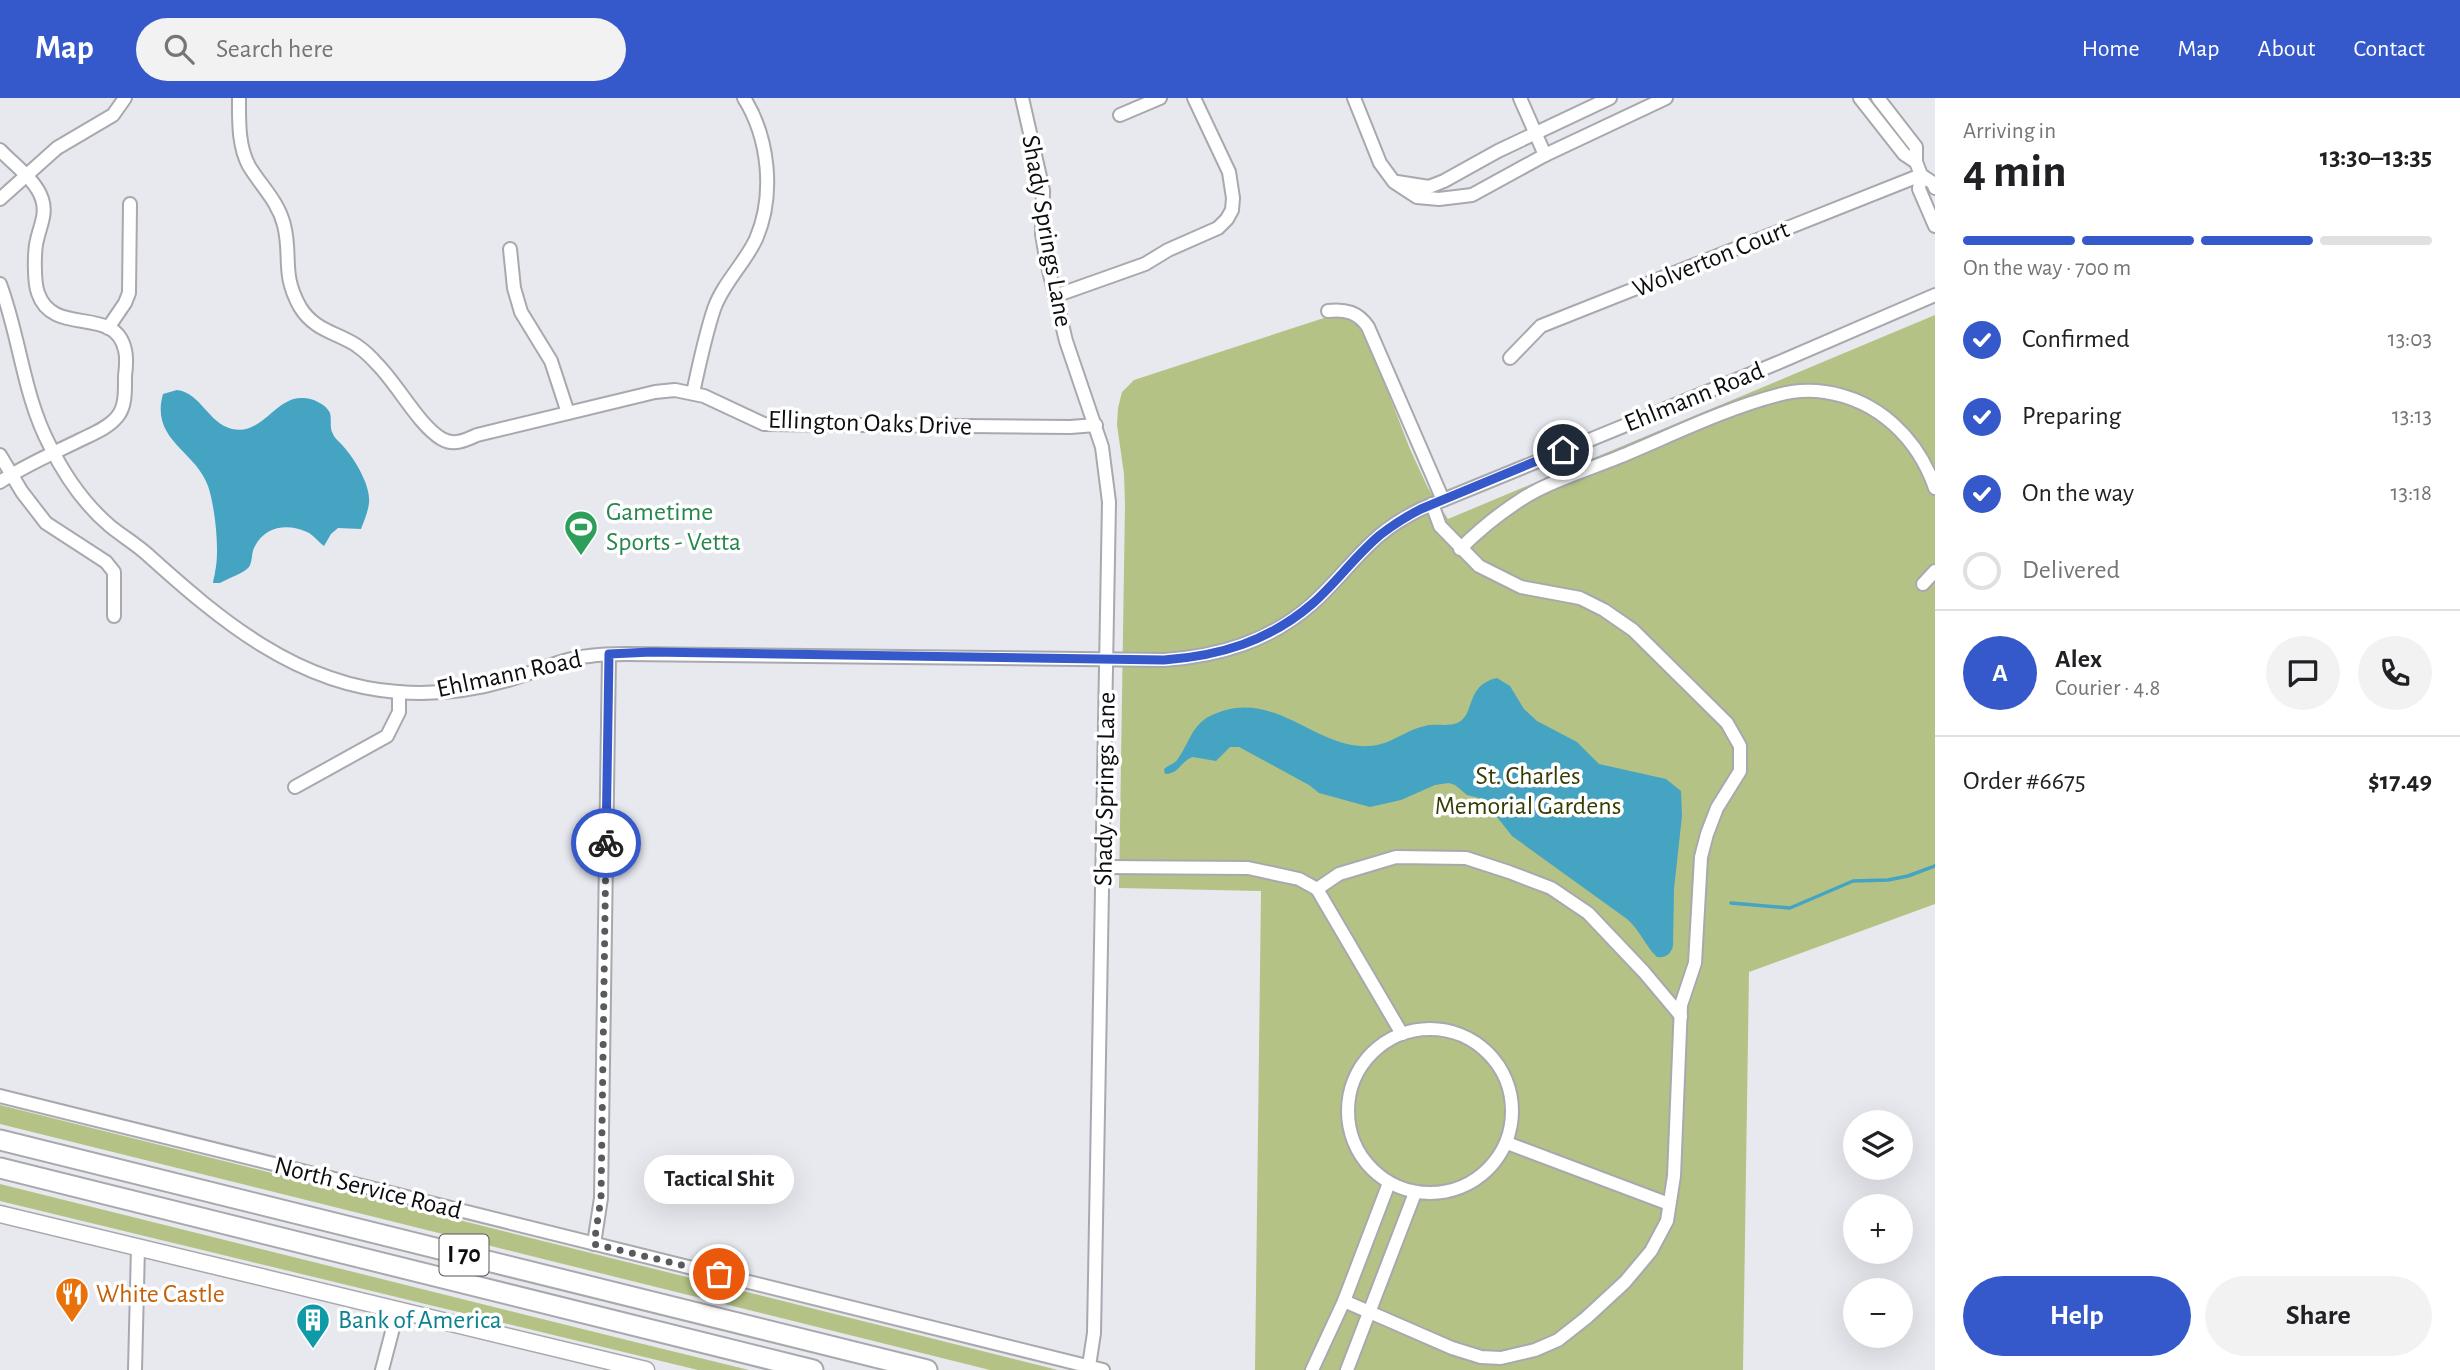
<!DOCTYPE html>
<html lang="en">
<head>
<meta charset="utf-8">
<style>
	:root { --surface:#fff; --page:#f2f2f2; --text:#202124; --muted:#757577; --line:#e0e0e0; --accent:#3559ca }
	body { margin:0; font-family:"Alegreya Sans",sans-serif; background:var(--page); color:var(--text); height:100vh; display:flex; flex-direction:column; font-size:26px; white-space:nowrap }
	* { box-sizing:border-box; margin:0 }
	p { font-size:23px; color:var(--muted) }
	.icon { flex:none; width:38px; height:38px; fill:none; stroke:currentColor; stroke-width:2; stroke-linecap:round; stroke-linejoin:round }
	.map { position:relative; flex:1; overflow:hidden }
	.panel { display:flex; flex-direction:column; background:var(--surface); width:525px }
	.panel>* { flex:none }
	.buttons { position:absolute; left:1843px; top:1012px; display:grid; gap:14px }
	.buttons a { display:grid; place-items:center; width:70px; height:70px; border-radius:50%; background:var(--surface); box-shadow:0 7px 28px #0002; font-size:35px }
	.pin { position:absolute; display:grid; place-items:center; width:60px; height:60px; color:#fff; margin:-30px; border:4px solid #fff; border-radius:50%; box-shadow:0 2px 7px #0007 }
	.courier { position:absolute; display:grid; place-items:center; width:70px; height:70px; margin:-35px; border:5px solid #3559ca; border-radius:50%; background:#fff; color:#222; box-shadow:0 2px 9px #0007 }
	.bubble { position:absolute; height:49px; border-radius:24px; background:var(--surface); box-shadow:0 7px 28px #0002; font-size:23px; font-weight:700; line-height:49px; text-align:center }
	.headline em { font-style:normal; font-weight:700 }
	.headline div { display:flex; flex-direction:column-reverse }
	.headline { display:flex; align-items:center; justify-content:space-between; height:119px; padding:0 28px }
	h1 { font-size:46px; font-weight:700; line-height:52px }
	.bar { display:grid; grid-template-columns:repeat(4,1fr); gap:10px 7px; align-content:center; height:84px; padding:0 28px }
	.bar i { height:9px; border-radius:5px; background:var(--line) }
	.bar .selected { background:var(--accent) }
	.bar p { grid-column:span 4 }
	.line { display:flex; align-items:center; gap:18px; padding:0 28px; border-top:2px solid var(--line) }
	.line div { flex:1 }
	.round { display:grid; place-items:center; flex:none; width:74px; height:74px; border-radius:37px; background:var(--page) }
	ol { padding:0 28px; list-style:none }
	li { display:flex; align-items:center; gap:21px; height:77px }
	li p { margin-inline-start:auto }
	li .icon { padding:7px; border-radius:50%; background:var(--accent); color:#fff; stroke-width:4 }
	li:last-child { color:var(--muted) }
	li i { width:38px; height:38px; border:4px solid var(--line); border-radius:50% }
	.button { display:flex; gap:14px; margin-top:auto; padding:14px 28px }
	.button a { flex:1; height:80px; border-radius:42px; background:var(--accent); color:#fff; font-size:28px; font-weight:700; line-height:80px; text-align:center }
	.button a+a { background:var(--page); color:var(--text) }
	header { display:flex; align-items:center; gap:42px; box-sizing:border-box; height:98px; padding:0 35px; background:var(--accent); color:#fff }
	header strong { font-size:33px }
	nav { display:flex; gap:38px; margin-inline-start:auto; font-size:24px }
	.search { width:490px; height:63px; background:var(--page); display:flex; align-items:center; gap:18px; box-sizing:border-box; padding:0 24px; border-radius:38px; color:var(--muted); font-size:26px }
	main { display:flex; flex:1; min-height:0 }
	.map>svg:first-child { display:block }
	.green { fill:#b5c285 }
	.water { fill:#45a4c1 }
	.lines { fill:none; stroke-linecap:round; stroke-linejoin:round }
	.stream { stroke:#45a4c1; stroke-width:3.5 }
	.minor-casing { stroke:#a7a9ae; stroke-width:16 }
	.major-casing { stroke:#a7a9ae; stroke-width:19 }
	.highway-casing { stroke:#a7a9ae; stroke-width:23 }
	.minor { stroke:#fff; stroke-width:12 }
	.major { stroke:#fff; stroke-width:16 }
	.highway { stroke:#fff; stroke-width:19 }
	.done { stroke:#595a5d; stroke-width:7; stroke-dasharray:0 12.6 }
	.route { stroke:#3559ca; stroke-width:9 }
	.labels { text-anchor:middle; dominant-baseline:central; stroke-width:7; stroke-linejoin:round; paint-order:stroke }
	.shield { fill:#fff; stroke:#555657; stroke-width:2 }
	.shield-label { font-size:24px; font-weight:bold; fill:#0c0d0f }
	.street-label { font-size:26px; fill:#0c0d0f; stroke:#fff }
	.leisure-label { font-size:26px; fill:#27864d; stroke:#fff; text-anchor:start }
	.park-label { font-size:26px; fill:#363d03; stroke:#fff }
	.food-label { font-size:26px; fill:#c56008; stroke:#fff; text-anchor:start }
	.culture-label { font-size:26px; fill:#0d838f; stroke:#fff; text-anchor:start }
</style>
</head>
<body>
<header>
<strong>Map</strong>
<div class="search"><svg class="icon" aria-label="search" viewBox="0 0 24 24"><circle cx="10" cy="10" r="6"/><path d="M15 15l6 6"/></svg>Search here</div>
<nav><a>Home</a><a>Map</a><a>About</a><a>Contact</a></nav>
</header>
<main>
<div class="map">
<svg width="1935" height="1272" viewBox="0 0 1935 1272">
	<rect width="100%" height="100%" fill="#e7e9ef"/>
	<g class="green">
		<path d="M1935 217V806L1749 874 1743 1272H1255L1261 793 1119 790 1125 407 1124 376 1117 327 1118 310 1122 294 1134 282 1327 219C1345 218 1353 222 1365 235L1410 351 1428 390 1448 421Z"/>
		<path d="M0 1007 1058 1272H990L0 1026Z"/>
		<path d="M0 1086 643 1246 749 1272H698L0 1103Z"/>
	</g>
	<g class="water">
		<path d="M177 292C201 295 208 325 232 331 262 338 276 298 303 300 312 300 326 306 330 315 332 322 329 329 333 336 335 341 340 344 343 348 355 361 371 388 369 405 368 414 364 423 361 431L338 430 331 436 324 448C318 444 314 437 307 434 288 425 265 428 255 448 251 454 253 463 249 469 243 476 228 480 220 485H213C213 481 215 478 215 474 220 454 215 408 208 388 195 352 150 342 163 296Z"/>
		<path d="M1497 580 1510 588 1524 611 1537 623 1577 644 1599 666 1666 681 1681 693 1682 718 1674 791 1673 848C1671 856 1666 860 1657 859 1645 848 1641 833 1627 821L1512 738 1497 719 1491 703 1467 697 1455 687 1449 685 1435 687 1401 702 1370 709 1319 695 1309 687 1239 649H1230L1216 663 1193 659C1180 663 1180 676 1165 676L1164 671C1168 667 1174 666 1177 662 1188 648 1191 629 1208 619 1277 583 1320 662 1381 646 1396 642 1409 631 1425 628 1435 625 1447 629 1457 625 1476 618 1464 587 1497 580Z"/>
	</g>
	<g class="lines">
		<path class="stream" d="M1731 805 1790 810 1853 783 1888 782 1908 778 1935 768"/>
		<g class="minor-casing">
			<g id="minor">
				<path d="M239 0C239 22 238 48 249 68 261 88 278 103 284 127 292 159 281 175 300 209 314 232 335 234 356 247 363 252 371 259 376 265 397 285 419 328 442 341 454 348 466 342 477 337L655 294 675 292 704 298 764 326 1070 329 1096 327"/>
				<path d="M1022 0 1043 92 1042 136 1046 160 1066 243 1102 349 1109 404 1094 1235 1089 1268"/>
				<path d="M1354 0 1380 65 1394 84 1417 99 1439 101 1472 97 1545 57 1666 0"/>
				<path d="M1520 0 1545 57"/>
				<path d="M1860 0 1904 56 1916 64"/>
				<path d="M1878 0 1916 49V64L1921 77 1933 85 1935 90"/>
				<path d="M1120 17 1160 0"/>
				<path d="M0 52C13 66 36 82 42 101 47 116 40 128 37 142 34 153 34 185 38 195 53 240 115 206 125 252 127 260 126 270 125 278 125 292 126 309 117 319 108 330 92 336 80 342 54 355 25 367 0 384"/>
				<path d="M1921 77 1919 91 1935 128"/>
				<path d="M1397 84 1429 89 1444 83 1498 53 1610 0"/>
				<path d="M0 101 57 50 113 17 125 0"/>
				<path d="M510 151 514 190 521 214 551 263 568 315"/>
				<path d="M0 186C20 239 23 297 50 348 65 378 84 406 110 428 122 438 136 446 148 457 220 522 297 587 398 594 434 597 474 592 508 582 536 574 561 561 589 558 602 556 614 556 627 556L1164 562C1220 558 1270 543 1312 506 1336 485 1355 458 1380 437 1392 427 1407 418 1421 411L1775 266 1935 197"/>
				<path d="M1055 198 1145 166 1168 152 1218 130 1227 121 1232 112 1233 100 1229 74 1194 0"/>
				<path d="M1328 213C1345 211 1358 214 1368 229L1443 402"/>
				<path d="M108 230 125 205 129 195 130 106"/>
				<path d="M1510 260 1541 228 1921 77"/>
				<path d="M693 295C699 267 705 238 714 211 723 185 745 165 756 141 775 97 769 40 744 0"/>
				<path d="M0 357 22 394 46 425 106 464 114 474V518"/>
				<path d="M1460 451C1478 433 1500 415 1522 401 1548 384 1590 371 1619 359 1670 338 1724 311 1778 297 1792 293 1810 292 1825 294 1879 302 1918 341 1935 390"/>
				<path d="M1923 486 1935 473"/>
				<path d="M295 689 387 638 399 614V594"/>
				<path d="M1104 769 1248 770 1299 781 1317 791 1402 936"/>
				<path d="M1317 791 1339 776 1396 759 1466 760 1509 774 1551 790 1588 815 1644 874 1681 918"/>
				<circle cx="1430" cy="1013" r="82"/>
				<path d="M0 998 1103 1272"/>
				<path d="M1507 1045 1669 1106"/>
				<path d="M594 1146 601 1100 609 557"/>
				<path d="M1344 1203 1452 1250 1481 1259 1501 1260 1535 1252 1558 1242 1586 1220 1625 1184 1651 1153 1667 1123 1674 1078 1681 907 1695 865 1701 759 1707 736 1717 710 1740 673V648L1727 625 1633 532 1604 512 1580 500 1521 489 1479 468 1440 428 1432 406"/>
				<path d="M135 1272 138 1149"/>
				<path d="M382 1272 398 1211"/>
				<path d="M1312 1272 1344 1203 1389 1085"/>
				<path d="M1347 1272 1415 1095"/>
			</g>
		</g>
		<g class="major-casing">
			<path id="major" d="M0 1116 646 1272"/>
		</g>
		<g class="highway-casing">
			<g id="highway">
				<path d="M0 1042 927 1272"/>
				<path d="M0 1070 813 1272"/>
			</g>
		</g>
		<use href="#minor" class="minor"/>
		<use href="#major" class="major"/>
		<use href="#highway" class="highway"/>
	</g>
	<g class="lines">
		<path class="done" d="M606 745 601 1100 594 1146 719 1176"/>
		<path class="route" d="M606 745 609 556 651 554 1164 562C1220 558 1269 543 1312 506 1336 485 1355 458 1380 437 1393 427 1407 418 1421 411L1563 352"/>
	</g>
	<defs>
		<g id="stadium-pin" transform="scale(1.75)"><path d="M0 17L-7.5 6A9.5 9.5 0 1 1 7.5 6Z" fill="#2e9e5b" stroke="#fff"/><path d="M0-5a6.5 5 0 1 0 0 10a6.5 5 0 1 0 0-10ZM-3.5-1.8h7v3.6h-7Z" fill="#fff"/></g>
		<g id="restaurant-pin" transform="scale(1.75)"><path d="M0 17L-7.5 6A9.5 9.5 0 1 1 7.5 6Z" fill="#e8710a" stroke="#fff"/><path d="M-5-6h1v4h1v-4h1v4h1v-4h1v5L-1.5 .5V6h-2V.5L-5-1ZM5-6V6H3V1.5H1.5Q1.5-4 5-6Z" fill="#fff"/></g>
		<g id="building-pin" transform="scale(1.75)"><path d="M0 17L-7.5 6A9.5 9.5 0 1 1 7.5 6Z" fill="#0f9aa8" stroke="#fff"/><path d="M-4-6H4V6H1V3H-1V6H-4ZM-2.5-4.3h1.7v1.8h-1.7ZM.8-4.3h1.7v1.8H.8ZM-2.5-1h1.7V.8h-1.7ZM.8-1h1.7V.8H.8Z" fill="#fff"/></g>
	</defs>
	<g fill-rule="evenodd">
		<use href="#stadium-pin" x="581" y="429"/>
		<use href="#restaurant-pin" x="72" y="1196"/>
		<use href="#building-pin" x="313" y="1222"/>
	</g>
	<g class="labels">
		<rect class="shield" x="439.5" y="1136.5" width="49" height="41" rx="5"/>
		<g class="shield-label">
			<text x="464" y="1157">I 70</text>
		</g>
		<g class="street-label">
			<text transform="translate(1047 133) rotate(80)">Shady Springs Lane</text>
			<text transform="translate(1711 161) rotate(-22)">Wolverton Court</text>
			<text transform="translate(1694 299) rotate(-22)">Ehlmann Road</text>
			<text transform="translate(870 325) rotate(2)">Ellington Oaks Drive</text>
			<text transform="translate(509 576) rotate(-12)">Ehlmann Road</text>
			<text transform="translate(1105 691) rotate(-89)">Shady Springs Lane</text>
			<text transform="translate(368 1090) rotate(14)">North Service Road</text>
		</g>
		<g class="leisure-label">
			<text x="606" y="414">Gametime<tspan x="606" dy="30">Sports - Vetta</tspan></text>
		</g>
		<g class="park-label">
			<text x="1528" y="678">St. Charles<tspan x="1528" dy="30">Memorial Gardens</tspan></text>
		</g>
		<g class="food-label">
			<text x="96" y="1196">White Castle</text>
		</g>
		<g class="culture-label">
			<text x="338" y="1222">Bank of America</text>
		</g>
	</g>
</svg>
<div class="buttons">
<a><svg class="icon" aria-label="layers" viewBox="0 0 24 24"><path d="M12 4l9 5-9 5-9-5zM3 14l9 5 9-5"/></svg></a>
<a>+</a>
<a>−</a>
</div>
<div class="pin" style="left:719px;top:1176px;background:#ea580c"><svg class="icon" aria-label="bag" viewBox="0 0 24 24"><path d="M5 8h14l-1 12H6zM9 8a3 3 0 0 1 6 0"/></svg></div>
<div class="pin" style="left:1563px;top:352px;background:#1f2937"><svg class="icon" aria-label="home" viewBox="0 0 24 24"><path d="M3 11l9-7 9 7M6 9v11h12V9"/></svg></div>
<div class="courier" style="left:606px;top:745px"><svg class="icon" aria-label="bike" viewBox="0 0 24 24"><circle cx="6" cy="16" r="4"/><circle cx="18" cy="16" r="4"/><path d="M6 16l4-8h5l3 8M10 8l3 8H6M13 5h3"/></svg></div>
<div class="bubble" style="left:644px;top:1057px;width:150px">Tactical Shit</div>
</div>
<section class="panel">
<div class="headline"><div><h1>4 min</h1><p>Arriving in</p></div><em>13:30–13:35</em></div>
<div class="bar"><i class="selected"></i><i class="selected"></i><i class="selected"></i><i></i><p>On the way · 700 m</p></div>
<ol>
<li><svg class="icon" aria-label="check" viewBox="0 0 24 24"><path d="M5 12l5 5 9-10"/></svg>Confirmed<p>13:03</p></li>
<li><svg class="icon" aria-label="check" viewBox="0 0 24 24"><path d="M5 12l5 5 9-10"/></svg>Preparing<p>13:13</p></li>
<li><svg class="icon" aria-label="check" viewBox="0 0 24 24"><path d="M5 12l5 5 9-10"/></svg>On the way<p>13:18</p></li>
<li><i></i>Delivered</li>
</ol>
<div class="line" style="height:126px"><b class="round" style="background:var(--accent);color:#fff">A</b><div><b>Alex</b><p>Courier · 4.8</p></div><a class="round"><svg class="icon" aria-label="chat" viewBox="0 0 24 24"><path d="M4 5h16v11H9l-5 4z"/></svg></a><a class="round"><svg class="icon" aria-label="phone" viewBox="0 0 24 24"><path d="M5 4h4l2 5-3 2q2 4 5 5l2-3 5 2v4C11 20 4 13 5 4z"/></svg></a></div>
<div class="line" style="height:91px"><div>Order #6675</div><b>$17.49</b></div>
<div class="button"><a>Help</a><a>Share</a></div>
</section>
</main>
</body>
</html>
